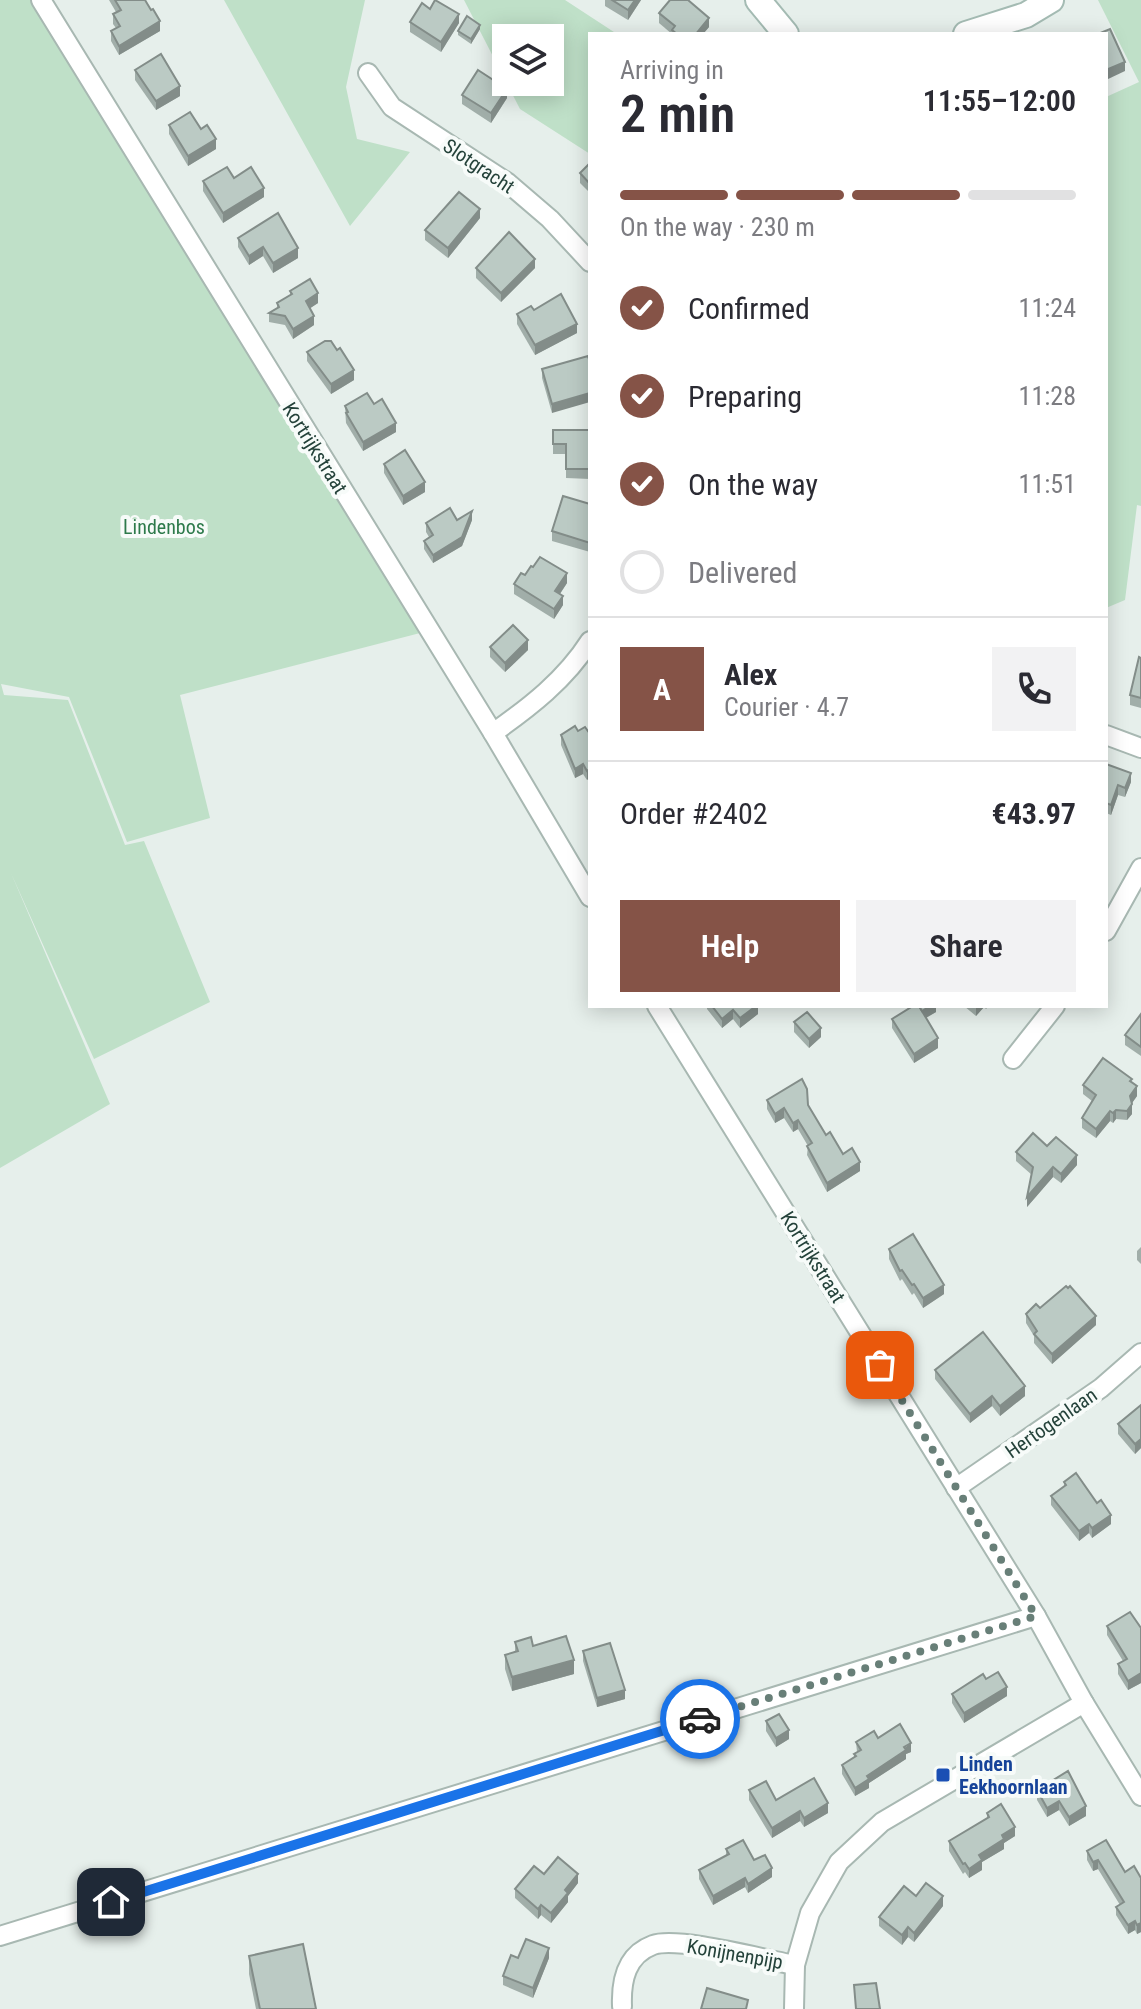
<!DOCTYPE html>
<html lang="en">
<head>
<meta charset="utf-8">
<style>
	:root { --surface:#fff; --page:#f2f2f3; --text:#2b2b33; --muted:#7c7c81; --line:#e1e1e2; --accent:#855347 }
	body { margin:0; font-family:"Roboto Condensed",sans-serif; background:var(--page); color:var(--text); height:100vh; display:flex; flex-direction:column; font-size:30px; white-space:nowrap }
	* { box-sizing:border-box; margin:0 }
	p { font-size:26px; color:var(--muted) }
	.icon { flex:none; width:44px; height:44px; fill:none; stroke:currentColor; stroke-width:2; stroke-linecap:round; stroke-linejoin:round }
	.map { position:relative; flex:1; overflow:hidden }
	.side { position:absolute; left:588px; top:32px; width:520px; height:976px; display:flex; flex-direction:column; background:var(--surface); border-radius:0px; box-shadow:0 4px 20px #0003 }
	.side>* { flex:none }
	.fabs { position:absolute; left:492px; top:24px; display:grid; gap:16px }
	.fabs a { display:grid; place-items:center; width:72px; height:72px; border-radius:0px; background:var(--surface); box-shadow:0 4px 20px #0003; font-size:40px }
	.pin { position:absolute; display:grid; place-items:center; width:68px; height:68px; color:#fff; margin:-34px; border-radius:16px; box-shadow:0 4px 12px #0006 }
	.courier { position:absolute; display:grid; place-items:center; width:80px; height:80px; margin:-40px; border:6px solid #1a73e8; border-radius:50%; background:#fff; color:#222; box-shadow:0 2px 10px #0007 }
	.summary em { font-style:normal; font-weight:600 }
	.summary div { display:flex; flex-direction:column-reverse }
	.summary { display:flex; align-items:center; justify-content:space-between; height:136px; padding:0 32px }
	h1 { font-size:52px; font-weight:600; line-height:60px }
	.bar { display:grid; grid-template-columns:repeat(4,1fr); gap:12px 8px; align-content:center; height:96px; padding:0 32px }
	.bar i { height:10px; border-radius:6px; background:var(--line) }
	.bar .selected { background:var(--accent) }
	.bar p { grid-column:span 4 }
	.line { display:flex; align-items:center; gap:20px; padding:0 32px; border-top:2px solid var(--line) }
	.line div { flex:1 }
	.round { display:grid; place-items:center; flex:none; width:84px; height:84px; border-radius:0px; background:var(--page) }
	ol { padding:0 32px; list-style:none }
	li { display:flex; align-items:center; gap:24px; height:88px }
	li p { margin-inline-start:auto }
	li .icon { padding:8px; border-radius:50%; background:var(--accent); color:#fff; stroke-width:4 }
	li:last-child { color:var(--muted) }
	li i { width:44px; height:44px; border:4px solid var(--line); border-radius:50% }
	.cta { display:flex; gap:16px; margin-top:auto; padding:16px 32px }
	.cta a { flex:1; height:92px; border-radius:0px; background:var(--accent); color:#fff; font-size:32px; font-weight:600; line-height:92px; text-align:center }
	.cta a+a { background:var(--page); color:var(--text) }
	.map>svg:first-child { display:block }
	.green { fill:#bfe0c8; fill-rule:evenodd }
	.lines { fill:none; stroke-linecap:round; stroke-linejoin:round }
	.street-casing { stroke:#a8b8b2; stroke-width:22 }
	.secondary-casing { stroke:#a4bbb3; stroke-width:28 }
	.street { stroke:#fff; stroke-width:18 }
	.secondary { stroke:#fff; stroke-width:24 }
	.wall { fill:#a1aea9 }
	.shaded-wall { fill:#838d89 }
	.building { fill:#bbcac4; stroke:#838d89; stroke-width:2 }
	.done { stroke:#687f78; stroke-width:8; stroke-dasharray:0 14.4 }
	.route { stroke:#1a73e8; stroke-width:10 }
	.transit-dot { fill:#1a4fb4; stroke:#f7fbf9; stroke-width:3 }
	.labels { text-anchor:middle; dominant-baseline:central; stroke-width:8; stroke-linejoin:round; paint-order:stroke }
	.street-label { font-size:20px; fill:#24423a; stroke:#f7fbf9 }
	.park-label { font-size:20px; fill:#2d7a4b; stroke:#f7fbf9 }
	.transit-label { font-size:20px; font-weight:bold; fill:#164399; stroke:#f7fbf9; text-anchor:start }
</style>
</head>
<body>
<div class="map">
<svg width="1141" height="2009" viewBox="0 0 1141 2009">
	<rect width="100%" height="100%" fill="#e6efeb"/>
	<g class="green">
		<path d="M0 0H34L424 632 180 695 210 818 127 842 69 697 1 684 4 695 68 700 125 845 144 841 210 1002 94 1059 11 873 110 1104 0 1168Z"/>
		<path d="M224 0H365L346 87 357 139 410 152 350 226Z"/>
		<path d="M464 0H565L617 34H590V154L520 109ZM506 38H550V82H506Z"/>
		<path d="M1098 0H1141V506L1137 505 1125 600 1106 608V97L1139 82Z"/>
	</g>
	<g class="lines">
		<g class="street-casing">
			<g id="street">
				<path d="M41 0 493 733 590 897"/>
				<path d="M368 73 392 107 508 183 550 219 590 262"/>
				<path d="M493 733C530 707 565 680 590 641"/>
				<path d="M1106 735 1141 748"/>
				<path d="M1106 931 1141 868"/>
				<path d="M657 1006 1036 1616 1084 1703 1141 1796"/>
				<path d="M1013 1059 1055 1006"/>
				<path d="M956 1488 1101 1388 1141 1353"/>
				<path d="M0 1936 1036 1616"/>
				<path d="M622 2006C621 1981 626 1955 653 1945 678 1936 766 1960 795 1965"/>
				<path d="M794 2009 795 1965 810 1913 839 1862 882 1822 1084 1703"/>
			</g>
		</g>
		<g class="secondary-casing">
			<g id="secondary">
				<path d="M758 0 786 34"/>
				<path d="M966 34 1026 15 1051 0"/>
			</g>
		</g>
		<use href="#street" class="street"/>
		<use href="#secondary" class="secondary"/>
	</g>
	<g class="wall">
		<path d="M109 0H145L160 31 119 55 111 41V31L116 28 113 24V14L116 12Z"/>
		<path d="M605 0H641L628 20 605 6Z"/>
		<path d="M430 9 459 23 441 52 410 32V22Z"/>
		<path d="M659 13 709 27 703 34H672L659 23Z"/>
		<path d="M480 29 471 44 458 35V31Z"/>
		<path d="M135 70 180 96 156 110 135 80Z"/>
		<path d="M462 95 507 98 491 123 462 104Z"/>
		<path d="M169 125 201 129 216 149 188 166 169 134Z"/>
		<path d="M590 163V193L580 183V173Z"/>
		<path d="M234 178 264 197 223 223 203 191V181Z"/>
		<path d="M480 218 448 258 425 240V230Z"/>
		<path d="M238 238 298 258 273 273 263 256 249 265 238 247Z"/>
		<path d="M476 268H535L501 302 476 278Z"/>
		<path d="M290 291 318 303 310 308 314 325 293 339 285 325 269 322V313L277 308V303L290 295Z"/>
		<path d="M534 310 577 333 535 355 517 324V314Z"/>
		<path d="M307 352 354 380 331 394 307 361Z"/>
		<path d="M588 356 552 413 542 378V369Z"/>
		<path d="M374 404 396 432 363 451 346 423 345 406Z"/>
		<path d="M553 430H590V479L566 478V454H553Z"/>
		<path d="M384 464 425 492 403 505 384 473Z"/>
		<path d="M590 504V552L552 541V531Z"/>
		<path d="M457 520H472L462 546 433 563 424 549V541L429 537 426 532V523Z"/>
		<path d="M525 575 567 583 560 594 563 605 554 619 514 594V584Z"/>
		<path d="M490 647 528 650 505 672 490 657Z"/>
		<path d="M1141 658V708L1130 705V695Z"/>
		<path d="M578 731 590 734 587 780 583 774 575 778 561 745V735Z"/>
		<path d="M1106 764 1131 782 1125 797 1118 795 1111 815 1106 813Z"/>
		<path d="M707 1006H758V1014L740 1028 733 1019 722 1028 707 1009Z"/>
		<path d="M936 1006V1012L926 1018 938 1048 914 1063 892 1028V1019Z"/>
		<path d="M964 1006H989L986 1009 984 1007 976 1016Z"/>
		<path d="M1141 1014V1056L1125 1045V1035Z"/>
		<path d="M794 1022 821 1037 809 1048 794 1032Z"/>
		<path d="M1132 1083 1137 1096 1131 1104 1132 1114 1127 1120 1116 1119 1113 1123 1110 1121 1096 1138 1082 1128V1118L1092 1101 1083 1094V1085Z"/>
		<path d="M767 1100 808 1105 826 1135 860 1171 827 1192 807 1155 808 1146 798 1129 793 1132 784 1118 775 1123 767 1109Z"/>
		<path d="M1047 1146 1077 1165 1061 1183 1053 1177 1027 1207 1032 1175 1016 1161V1152Z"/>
		<path d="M1141 1247V1264L1137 1260V1251Z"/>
		<path d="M889 1249 944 1294 923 1308 914 1293 912 1295 902 1279 900 1281 889 1259Z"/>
		<path d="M1040 1308 1096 1325 1052 1364 1034 1343V1336L1026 1323V1314Z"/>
		<path d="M935 1370 1025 1396 1000 1416 992 1406 970 1423 935 1379Z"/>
		<path d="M1141 1405V1448L1135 1454 1118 1434V1424Z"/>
		<path d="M1064 1482 1111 1524 1092 1538 1089 1533 1079 1541 1051 1505V1496L1064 1487Z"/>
		<path d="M1107 1626 1141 1628V1683L1128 1690 1118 1674V1664L1123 1661 1107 1635Z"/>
		<path d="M515 1642 533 1646 574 1674 512 1691 505 1669V1655L515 1652Z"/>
		<path d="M583 1651 625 1699 597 1707 583 1661Z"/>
		<path d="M986 1679 1007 1696 964 1723 952 1703V1694Z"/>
		<path d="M766 1721 789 1739 776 1747 766 1731Z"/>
		<path d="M878 1738 911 1752 906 1754V1759L869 1783V1788L855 1796 842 1774V1765L854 1758V1754L857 1752 856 1742Z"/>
		<path d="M1068 1771 1086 1816 1069 1826 1059 1810 1047 1817 1037 1800V1790Z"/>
		<path d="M749 1790 776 1800 828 1813 804 1827 800 1821 772 1838 749 1800Z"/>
		<path d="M987 1813 1015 1836 1004 1843V1849L982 1862V1870L969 1878 965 1872 963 1874 949 1851V1841L987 1818Z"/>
		<path d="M726 1849 754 1860 772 1877 748 1893 745 1887 713 1905 699 1879V1870L726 1856Z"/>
		<path d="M1087 1851 1125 1872 1141 1878V1932L1137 1934 1135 1930 1128 1934 1116 1915V1907L1120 1905 1098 1869 1093 1871 1087 1860Z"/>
		<path d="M544 1874 578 1883 568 1896V1902L551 1923 541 1915 538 1919 515 1898V1889Z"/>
		<path d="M916 1896 943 1906 914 1942 908 1937 902 1945 879 1926V1917Z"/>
		<path d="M249 1956 316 2009H256L249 1974Z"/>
		<path d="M549 1958 533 1998 503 1985V1976Z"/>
	</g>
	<g class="shaded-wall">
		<path d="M635 0H641L628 20V10Z"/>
		<path d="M459 14V23L441 52V42Z"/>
		<path d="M709 18V27L703 34H696Z"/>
		<path d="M160 21V31L119 55V46Z"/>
		<path d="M480 25V29L471 44V39Z"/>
		<path d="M1125 62V71L1106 80V70Z"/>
		<path d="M180 86V96L156 110V101Z"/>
		<path d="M507 89V98L491 123V113Z"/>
		<path d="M216 139V149L188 166V156Z"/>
		<path d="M264 188V197L223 223V213Z"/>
		<path d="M480 209V218L448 258V248Z"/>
		<path d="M263 247V256L249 265V256Z"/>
		<path d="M298 248V258L273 273V263Z"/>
		<path d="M535 259V268L501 302V293Z"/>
		<path d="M318 293V303L306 311V301Z"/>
		<path d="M314 316V325L293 339V329Z"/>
		<path d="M577 324V333L535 355V345Z"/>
		<path d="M354 370V380L331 394V384Z"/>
		<path d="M590 393V402L552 413V404Z"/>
		<path d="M396 423V432L363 451V442Z"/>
		<path d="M425 482V492L403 505V496Z"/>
		<path d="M472 511V520L462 546 433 563V555Z"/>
		<path d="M567 573V583L555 601V591Z"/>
		<path d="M563 596V605L554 619V609Z"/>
		<path d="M528 640V650L505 672V663Z"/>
		<path d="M583 764V774L575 778V769Z"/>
		<path d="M590 769V778L587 780V771Z"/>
		<path d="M1131 773V782L1125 797V788Z"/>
		<path d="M1118 785V795L1111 815V805Z"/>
		<path d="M756 1006H758V1014L740 1028V1018Z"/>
		<path d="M930 1006H936V1012L922 1020V1011Z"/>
		<path d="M976 1006 984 1007 976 1016Z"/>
		<path d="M733 1010V1019L722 1028V1019Z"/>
		<path d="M821 1028V1037L809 1048V1039Z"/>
		<path d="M938 1038V1048L914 1063V1054Z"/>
		<path d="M1137 1086V1096L1130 1106V1096Z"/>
		<path d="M1132 1104V1114L1127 1120V1111Z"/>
		<path d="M784 1108V1118L775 1123V1114Z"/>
		<path d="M1116 1110V1119L1113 1123V1113Z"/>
		<path d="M1110 1111V1121L1096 1138V1129Z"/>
		<path d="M798 1120V1129L793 1132V1123Z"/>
		<path d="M1077 1155V1165L1061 1183V1174Z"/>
		<path d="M860 1162V1171L827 1192V1183Z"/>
		<path d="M1053 1167V1177L1027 1207V1197Z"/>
		<path d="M944 1285V1294L923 1308V1298Z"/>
		<path d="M1096 1316V1325L1052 1364V1354Z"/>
		<path d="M1025 1386V1396L1000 1416V1406Z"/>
		<path d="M992 1396V1406L970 1423V1414Z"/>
		<path d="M1141 1439V1448L1135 1454V1444Z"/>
		<path d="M1111 1515V1524L1092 1538V1528Z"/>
		<path d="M1089 1524V1533L1079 1541V1531Z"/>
		<path d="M574 1660V1674L512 1691V1677Z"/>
		<path d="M1141 1673V1683L1128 1690V1681Z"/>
		<path d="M1007 1687V1696L964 1723V1713Z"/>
		<path d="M625 1690V1699L597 1707V1698Z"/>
		<path d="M789 1730V1739L776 1747V1738Z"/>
		<path d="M911 1743V1752L906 1754V1759L869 1783V1788L855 1796V1788L867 1776Z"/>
		<path d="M1059 1801V1810L1047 1817V1808Z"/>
		<path d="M828 1803V1813L804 1827V1818Z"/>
		<path d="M1086 1806V1816L1069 1826V1817Z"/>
		<path d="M800 1811V1821L772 1838V1828Z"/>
		<path d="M1015 1827V1836L1004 1843V1849L982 1862V1870L969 1878V1869L979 1855 1002 1835Z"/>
		<path d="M1098 1860V1869L1093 1871V1862Z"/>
		<path d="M772 1868V1877L748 1893V1884Z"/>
		<path d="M578 1874V1883L568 1896V1902L551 1923V1913L565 1890Z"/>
		<path d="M745 1878V1887L713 1905V1896Z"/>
		<path d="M943 1896V1906L914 1942V1933Z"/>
		<path d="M541 1905V1915L538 1919V1909Z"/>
		<path d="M1135 1921V1930L1128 1934V1925Z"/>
		<path d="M1141 1923V1932L1137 1934V1925Z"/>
		<path d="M908 1927V1937L902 1945V1935Z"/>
		<path d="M549 1948V1958L533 1998V1988Z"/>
	</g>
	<g class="building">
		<path d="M115 0H145L151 10 153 9 160 21 119 46 111 31 120 26 113 14 121 10Z"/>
		<path d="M435 0 459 14 441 42 410 22 422 3 430 9Z"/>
		<path d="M612 0H635L628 10Z"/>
		<path d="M670 0H688L709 18 696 34H677L672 30 675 26 659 13Z"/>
		<path d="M467 16 480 25 471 39 458 31Z"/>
		<path d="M1110 29 1125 62 1106 70V34H1098Z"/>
		<path d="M161 54 180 86 156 101 135 70Z"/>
		<path d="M478 70 507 89 491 113 462 95Z"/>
		<path d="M190 112 201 129 207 125 216 139 188 156 169 125Z"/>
		<path d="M590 163V184L580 173Z"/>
		<path d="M227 167 234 178 251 167 264 188 223 213 203 181Z"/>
		<path d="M459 192 480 209 448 248 425 230Z"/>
		<path d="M278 213 298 248 273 263 263 247 249 256 238 238Z"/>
		<path d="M509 232 535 259 501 293 476 268Z"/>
		<path d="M310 279 318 293 306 301 314 316 293 329 285 316 269 313 279 307 277 303 292 294 290 291Z"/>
		<path d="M561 294 577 324 535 345 517 314 531 306 534 310Z"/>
		<path d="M325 341H331L337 350 340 348 354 370 331 384 307 352Z"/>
		<path d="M588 356 590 363V393L552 404 542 369Z"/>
		<path d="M367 393 374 404 382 399 396 423 363 442 346 413 348 412 345 406Z"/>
		<path d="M553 430H590V469H566V444H553Z"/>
		<path d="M405 450 425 482 403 496 384 464Z"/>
		<path d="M563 496 590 504V543L552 531Z"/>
		<path d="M450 508 457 520 472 511 462 537 433 555 424 541 433 535 426 523Z"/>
		<path d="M540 557 567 573 555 591 563 596 554 609 514 584 521 573 525 575 531 566 533 567Z"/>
		<path d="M513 625 528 640 505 663 490 647Z"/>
		<path d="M1139 657 1141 658V698L1130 695Z"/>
		<path d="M575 726 578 731 585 727 590 734V769L587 771 583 764 575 769 561 735Z"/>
		<path d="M1106 764 1131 773 1125 788 1118 785 1111 805 1106 803Z"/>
		<path d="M712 1006H756L740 1018 733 1010 722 1019Z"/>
		<path d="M913 1006H919L938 1038 914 1054 892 1019Z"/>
		<path d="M919 1006H930L922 1011Z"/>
		<path d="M807 1012 821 1028 809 1039 794 1022Z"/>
		<path d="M1141 1014V1047L1125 1035Z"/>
		<path d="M1103 1058 1132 1079 1130 1081 1137 1086 1130 1096 1132 1104 1127 1111 1116 1110 1113 1113 1110 1111 1096 1129 1082 1118 1096 1095 1083 1085Z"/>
		<path d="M802 1079 807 1089 808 1105 826 1135 830 1132 843 1154 852 1148 860 1162 827 1183 807 1146 812 1143 798 1120 793 1123 784 1108 775 1114 767 1100Z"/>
		<path d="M1033 1133 1047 1146 1056 1137 1077 1155 1061 1174 1053 1167 1027 1197 1033 1167 1016 1152Z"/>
		<path d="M913 1234 944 1285 923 1298 914 1284 912 1285 902 1270 900 1271 889 1249Z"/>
		<path d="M1066 1286 1068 1288 1070 1286 1096 1316 1052 1354 1034 1334 1037 1331 1026 1314 1036 1304 1040 1308Z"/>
		<path d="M983 1332 1025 1386 1000 1406 992 1396 970 1414 935 1370Z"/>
		<path d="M1141 1405V1439L1135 1444 1118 1424Z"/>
		<path d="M1076 1473 1097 1503 1101 1500 1111 1515 1092 1528 1089 1524 1079 1531 1051 1496 1066 1485 1064 1482Z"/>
		<path d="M1130 1612 1141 1628V1673L1128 1681 1118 1664 1127 1659 1107 1626Z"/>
		<path d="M566 1636 574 1660 512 1677 505 1655 518 1651 515 1642 531 1637 533 1646Z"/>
		<path d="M610 1643 625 1690 597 1698 583 1651Z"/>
		<path d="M998 1672 1007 1687 964 1713 952 1694 983 1674 986 1679Z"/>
		<path d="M779 1714 789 1730 776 1738 766 1721Z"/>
		<path d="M900 1724 911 1743 904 1747 906 1750 867 1776 869 1779 855 1788 842 1765 856 1756 854 1754 861 1750 856 1742 874 1731 878 1738Z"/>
		<path d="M1068 1771 1086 1806 1069 1817 1059 1801 1047 1808 1037 1790Z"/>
		<path d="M814 1778 828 1803 804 1818 800 1811 772 1828 749 1790 766 1781 776 1800Z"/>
		<path d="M1001 1804 1015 1827 1002 1835 1004 1839 979 1855 982 1860 969 1869 965 1863 963 1864 949 1841 989 1817 987 1813Z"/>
		<path d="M743 1840 754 1860 765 1855 772 1868 748 1884 745 1878 713 1896 699 1870 729 1854 726 1849Z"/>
		<path d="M1106 1840 1125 1872 1134 1866 1141 1878V1923L1137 1925 1135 1921 1128 1925 1116 1907 1124 1902 1098 1860 1093 1862 1087 1851Z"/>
		<path d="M558 1857 578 1874 565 1890 568 1893 551 1913 541 1905 538 1909 515 1889 534 1866 544 1874Z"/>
		<path d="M926 1883 943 1896 914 1933 908 1927 902 1935 879 1917 904 1886 916 1896Z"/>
		<path d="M526 1939 549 1948 533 1988 503 1976 511 1955 518 1958Z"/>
		<path d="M303 1944 316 2009H260L249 1956Z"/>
		<path d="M876 1983 880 2009H856L854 1985Z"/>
		<path d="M707 1988 748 2000 746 2009H701Z"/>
	</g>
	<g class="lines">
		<path class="done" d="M700 1719 1036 1616 880 1365"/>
		<path class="route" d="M111 1902 700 1719"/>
	</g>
	<rect class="transit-dot" x="935" y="1767" width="16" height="16" rx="4"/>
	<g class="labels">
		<g class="street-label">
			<text transform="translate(479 166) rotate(34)">Slotgracht</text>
			<text transform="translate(315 448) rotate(58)">Kortrijkstraat</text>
			<text transform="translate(813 1257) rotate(58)">Kortrijkstraat</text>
			<text transform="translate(1051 1423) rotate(-35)">Hertogenlaan</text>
			<text transform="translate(735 1954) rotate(10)">Konijnenpijp</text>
		</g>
		<g class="park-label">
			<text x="164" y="527">Lindenbos</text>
		</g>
		<g class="transit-label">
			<text x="959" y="1764">Linden<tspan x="959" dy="23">Eekhoornlaan</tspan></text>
		</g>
	</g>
</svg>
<div class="fabs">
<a><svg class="icon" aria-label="layers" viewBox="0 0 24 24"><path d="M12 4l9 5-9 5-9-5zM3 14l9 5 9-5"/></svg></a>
</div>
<div class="pin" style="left:880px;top:1365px;background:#ea580c"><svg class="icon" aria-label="bag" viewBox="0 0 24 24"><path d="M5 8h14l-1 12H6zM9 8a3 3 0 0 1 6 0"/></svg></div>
<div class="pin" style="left:111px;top:1902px;background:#1f2937"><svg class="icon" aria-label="home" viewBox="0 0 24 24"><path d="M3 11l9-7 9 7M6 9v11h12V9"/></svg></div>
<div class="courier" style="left:700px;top:1719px"><svg class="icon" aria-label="car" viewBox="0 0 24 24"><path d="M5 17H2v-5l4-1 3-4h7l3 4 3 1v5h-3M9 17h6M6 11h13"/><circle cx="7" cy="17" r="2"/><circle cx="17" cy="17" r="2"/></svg></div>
<section class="side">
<div class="summary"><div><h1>2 min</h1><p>Arriving in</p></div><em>11:55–12:00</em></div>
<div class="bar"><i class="selected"></i><i class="selected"></i><i class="selected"></i><i></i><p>On the way · 230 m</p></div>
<ol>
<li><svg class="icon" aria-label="check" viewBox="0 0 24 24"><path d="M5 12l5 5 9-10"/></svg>Confirmed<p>11:24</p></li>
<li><svg class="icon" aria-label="check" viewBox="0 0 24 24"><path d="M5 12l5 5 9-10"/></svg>Preparing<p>11:28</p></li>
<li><svg class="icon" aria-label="check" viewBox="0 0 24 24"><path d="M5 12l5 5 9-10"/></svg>On the way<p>11:51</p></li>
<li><i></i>Delivered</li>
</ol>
<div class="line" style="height:144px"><b class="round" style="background:var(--accent);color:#fff">A</b><div><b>Alex</b><p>Courier · 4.7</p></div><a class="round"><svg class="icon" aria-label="phone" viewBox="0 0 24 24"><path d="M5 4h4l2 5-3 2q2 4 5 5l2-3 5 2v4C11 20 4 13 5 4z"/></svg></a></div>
<div class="line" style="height:104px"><div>Order #2402</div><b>€43.97</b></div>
<div class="cta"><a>Help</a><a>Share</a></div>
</section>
</div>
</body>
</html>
